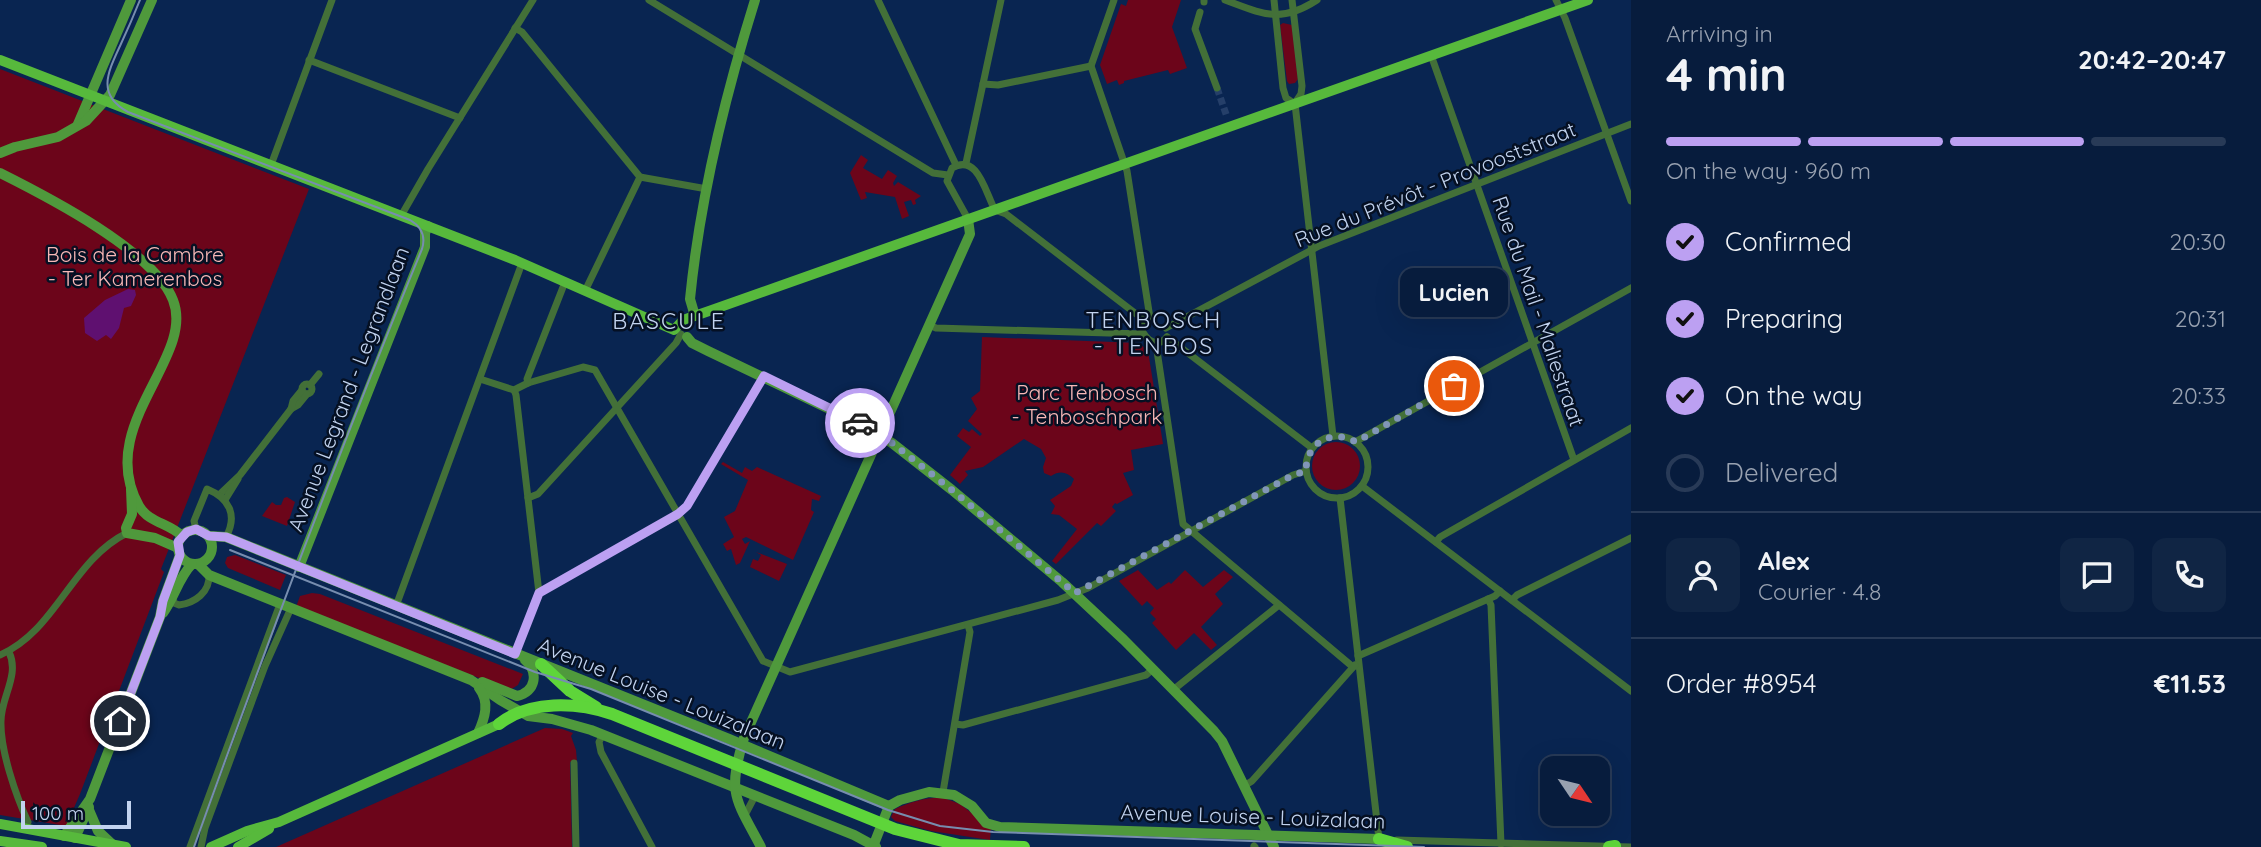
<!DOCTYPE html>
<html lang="en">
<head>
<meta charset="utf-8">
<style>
	:root { --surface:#071c3d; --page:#102544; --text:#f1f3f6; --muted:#98a1b0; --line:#283a57; --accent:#bca0f2 }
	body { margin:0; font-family:Quicksand,sans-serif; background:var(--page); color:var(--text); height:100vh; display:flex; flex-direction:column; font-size:26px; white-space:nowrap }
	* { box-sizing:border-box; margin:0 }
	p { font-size:23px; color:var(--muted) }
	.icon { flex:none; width:38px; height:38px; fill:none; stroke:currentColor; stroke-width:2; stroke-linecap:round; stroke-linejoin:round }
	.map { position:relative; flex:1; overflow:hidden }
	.panel { display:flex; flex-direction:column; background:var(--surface); width:630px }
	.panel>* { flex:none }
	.needle { width:46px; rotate:125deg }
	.fabs { position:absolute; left:1540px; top:756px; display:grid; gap:14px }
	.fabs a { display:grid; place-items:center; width:70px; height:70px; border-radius:14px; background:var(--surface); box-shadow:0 7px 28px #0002,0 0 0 2px var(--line); font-size:35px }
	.scale { position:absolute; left:21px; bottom:18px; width:110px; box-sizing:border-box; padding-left:7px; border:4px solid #c2d3ef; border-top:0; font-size:19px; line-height:24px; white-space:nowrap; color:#c2d3ef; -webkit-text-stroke:5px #051023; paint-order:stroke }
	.pin { position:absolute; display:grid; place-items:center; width:60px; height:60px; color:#fff; margin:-30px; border:4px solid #fff; border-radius:50%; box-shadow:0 2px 7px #0007 }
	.courier { position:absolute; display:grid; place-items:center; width:70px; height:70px; margin:-35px; border:5px solid #bca0f2; border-radius:50%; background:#fff; color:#222; box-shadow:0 2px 9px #0007 }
	.bubble { position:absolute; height:49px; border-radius:14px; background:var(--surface); box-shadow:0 7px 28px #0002,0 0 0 2px var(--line); font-size:23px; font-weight:800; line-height:49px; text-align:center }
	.overview em { font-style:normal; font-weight:800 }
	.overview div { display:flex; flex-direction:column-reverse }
	.overview { display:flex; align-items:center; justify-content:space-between; height:119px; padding:0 35px }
	h1 { font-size:46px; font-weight:800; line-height:52px }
	.bar { display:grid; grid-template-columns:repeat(4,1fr); gap:10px 7px; align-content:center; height:84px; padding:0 35px }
	.bar i { height:9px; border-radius:5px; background:var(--line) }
	.bar .active { background:var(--accent) }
	.bar p { grid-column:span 4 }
	.line { display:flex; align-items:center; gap:18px; padding:0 35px; border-top:2px solid var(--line) }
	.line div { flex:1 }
	.round { display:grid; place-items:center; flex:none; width:74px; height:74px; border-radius:14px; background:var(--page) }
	ol { padding:0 35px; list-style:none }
	li { display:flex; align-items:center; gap:21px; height:77px }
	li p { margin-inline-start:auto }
	li .icon { padding:7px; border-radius:50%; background:var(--accent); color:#111; stroke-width:4 }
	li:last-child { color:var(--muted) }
	li i { width:38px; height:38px; border:4px solid var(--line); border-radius:50% }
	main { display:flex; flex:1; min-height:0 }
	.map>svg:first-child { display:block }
	.green { fill:#6c051a }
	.water { fill:#5f1070 }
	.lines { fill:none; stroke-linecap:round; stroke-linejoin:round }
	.street-tunnel { stroke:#253f69; stroke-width:7; stroke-dasharray:7 3.5; stroke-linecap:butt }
	.street { stroke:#437038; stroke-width:7 }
	.secondary { stroke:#4f993c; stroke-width:10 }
	.primary { stroke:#57b93c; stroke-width:10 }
	.highway { stroke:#5ed53a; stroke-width:12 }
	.tram { stroke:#778daf; stroke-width:2 }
	.done { stroke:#8196b8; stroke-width:7; stroke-dasharray:0 12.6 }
	.route { stroke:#bca0f2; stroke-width:9 }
	.labels { text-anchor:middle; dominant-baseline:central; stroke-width:5; stroke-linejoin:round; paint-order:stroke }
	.street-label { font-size:21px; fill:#c2d3ef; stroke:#051023 }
	.park-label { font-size:21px; fill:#f8b7b6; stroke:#051023 }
	.neighbourhood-label { font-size:23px; letter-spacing:2px; fill:#c2d3ef; stroke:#051023 }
</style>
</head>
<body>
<main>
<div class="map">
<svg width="1631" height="847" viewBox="0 0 1631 847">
	<rect width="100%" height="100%" fill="#092551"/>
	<g class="green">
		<path d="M1128 0H1181L1172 27 1187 68 1170 74 1168 70 1124 81V83L1119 85 1117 80 1107 84 1100 65 1121 4 1126 6Z"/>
		<path d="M1283 23 1292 25 1298 79 1295 83 1289 84 1287 81 1280 25Z"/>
		<path d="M0 69 309 189 161 569 164 572 80 794 66 826 0 815Z"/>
		<path d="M861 155 868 160 863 168 882 179 888 170 897 176 893 183 894 186 898 182 921 196 915 200 916 204 913 205 911 200 904 202 909 216 902 219 895 197 865 192 867 198 861 200 850 173Z"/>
		<path d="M982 337 1139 343 1148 351 1163 444 1131 450 1134 470 1123 473 1133 495 1117 504 1115 503 1112 507 1116 511 1101 526 1097 523 1056 564 1052 561 1077 529 1059 515 1051 514 1055 506 1050 500 1071 486 1074 479C1067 472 1060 470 1051 476L1044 473 1043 467 1046 458 1041 449 1024 439 983 467 965 471 968 475 960 484 950 475 971 447 957 436 963 428 969 432 972 429 980 436 982 434 968 421 977 409 971 398 980 391Z"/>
		<circle cx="1336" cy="466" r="24"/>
		<path d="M723 462 742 473 745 467 752 471 757 467 821 496 819 501 812 499 811 510 814 512 793 560 746 537 742 539 745 544 750 541 740 563 736 565 731 549 727 551 723 544 734 537 724 517 735 511 748 480 721 464Z"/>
		<path d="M287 497 295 502 287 526 262 516 272 502 276 505H281L284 498Z"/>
		<path d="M756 552 787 564 779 581 750 567 753 559 758 561 761 555Z"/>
		<path d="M235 555 286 575 280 590 228 568 225 563 227 557Z"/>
		<path d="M1138 570 1157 590 1169 582 1171 584 1185 570 1203 587 1224 570 1233 577 1215 594 1223 604 1201 627 1217 645 1211 650 1194 633 1176 650 1152 623 1156 619 1150 613 1154 608 1147 601 1142 606 1119 581Z"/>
		<path d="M312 593 320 594 523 674 518 685 510 690 296 607 300 596Z"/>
		<path d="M545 728 562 729 573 733 571 736 576 750 577 762H570L572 847H276Z"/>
		<path d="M944 798 960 804 991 828 990 840 931 831 895 821 891 817 895 809C911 802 926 797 944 798Z"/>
	</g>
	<path class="water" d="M128 289 135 290 136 295 131 306 124 308 119 328 111 339 106 335 97 341 85 333 84 318 105 300Z"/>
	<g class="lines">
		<path class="street-tunnel" d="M1217 88 1227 117"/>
		<g class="street">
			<path d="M649 0 933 173 948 175"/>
			<path d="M878 0 956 165"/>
			<path d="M1114 0 1091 66 1127 171 1150 318"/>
			<path d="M1225 0C1263 14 1280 24 1317 0"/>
			<path d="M1274 0 1283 88 1286 98 1295 104"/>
			<path d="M1292 0 1302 86 1301 94 1295 103"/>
			<path d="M1556 0 1565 18 1631 201"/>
			<path d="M1204 2V0"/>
			<path d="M1200 12 1195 29 1217 88"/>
			<path d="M515 28 522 32 640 177 707 189"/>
			<path d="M1431 55 1574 460"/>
			<path d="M309 60 460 118"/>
			<path d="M983 84 998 85 1091 66"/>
			<path d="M1295 104 1333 436"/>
			<path d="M966 163 1001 0"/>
			<path d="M271 165 332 0"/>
			<path d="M401 216 428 169 533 0"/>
			<path d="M968 219 947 181 952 168C978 153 985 192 995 210L1006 214 1144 320"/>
			<path d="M585 291 640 177"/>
			<path d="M1144 320 1141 328C1146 340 1157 349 1167 337"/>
			<path d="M929 325 936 328 1143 334"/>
			<path d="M1166 328 1319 246 1631 124"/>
			<path d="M1167 337 1312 448"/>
			<path d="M1156 344 1183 524 1353 667"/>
			<path d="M480 379 514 390 528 383 583 367 595 370 763 661 790 672 1058 600 1088 588 1293 475 1306 471"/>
			<path d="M528 383 527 379 565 282"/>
			<circle cx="307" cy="389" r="5"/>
			<path d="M310 385 319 374"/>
			<path d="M514 390 516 395 539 593"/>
			<path d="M291 409 298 405 307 394"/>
			<circle cx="1337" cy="467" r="31"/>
			<path d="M1355 442 1631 288"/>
			<path d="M1362 486 1631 691"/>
			<path d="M220 494 240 475 291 409 293 401 302 390"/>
			<path d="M528 498 538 494 676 343 681 334"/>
			<path d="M1340 498 1379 839H1382"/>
			<path d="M225 500 238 479"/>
			<path d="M196 529 194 521 207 489C229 498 238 515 226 537"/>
			<path d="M1436 542 1440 537 1631 428"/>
			<path d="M173 599 174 603 179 605C195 603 210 592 209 575"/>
			<path d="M1488 599 1491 605 1501 844"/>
			<path d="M1512 600 1517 595 1631 538"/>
			<path d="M396 606 522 263"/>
			<path d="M9 652C20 675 1 697 1 721 0 750 16 796 28 822"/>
			<path d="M515 654 539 593 678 515 687 506 764 376"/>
			<path d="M0 655C56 631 72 560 127 533"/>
			<path d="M1358 656 1495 596 1500 591"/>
			<path d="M1173 690 1279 605"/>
			<path d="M955 724 963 725 1146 675 1153 669"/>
			<path d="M603 734 599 742 601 752 652 847"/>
			<path d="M574 763 576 847"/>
			<path d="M1244 786 1252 781 1355 665"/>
			<path d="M943 792 970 632 968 625"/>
			<path d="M745 815 755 796"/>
			<path d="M1397 840 1630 847"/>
			<path d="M1254 846 1255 847"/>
			<path d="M190 847 280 604"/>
			<path d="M201 847 205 828 265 666 291 608"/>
		</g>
		<g class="secondary">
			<path d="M78 124 131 0"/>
			<path d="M0 153 15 147 58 137 86 121 110 95 152 0"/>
			<path d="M0 173C46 196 154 251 173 300 196 358 94 426 139 506 149 523 169 523 182 536"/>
			<path d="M695 316 690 299C700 198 725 96 755 0"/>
			<path d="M687 337 692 343 708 351 865 426 892 443 952 490 1062 582 1124 640 1214 731 1222 741 1274 847"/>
			<path d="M131 489 132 514 126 528 127 533 155 538 178 548"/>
			<circle cx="195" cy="547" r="17"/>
			<path d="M209 536 226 537 729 739 889 806"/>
			<path d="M198 564 209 575 471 680 500 700 528 716 552 719 591 730 854 835 876 847"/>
			<path d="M299 567 425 247V233L428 226"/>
			<path d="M163 613C174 598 179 577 192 564"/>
			<path d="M482 682 517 696C536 692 539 672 525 660"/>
			<path d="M478 733C485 718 490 702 479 688"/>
			<path d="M89 810 98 831 113 845"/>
			<path d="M64 836 90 799 160 617 163 601 180 555"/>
			<path d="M75 838 89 807"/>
			<path d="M874 844 889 806 900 800 929 792 954 795 972 806 986 823 1000 827 1379 839"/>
			<path d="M761 847C735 798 727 794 744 738L970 234 968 219"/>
		</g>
		<g class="primary">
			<path d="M0 60 515 260 674 330 683 320 709 311 1588 0"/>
			<path d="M0 824 126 847"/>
			<path d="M0 841 42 847"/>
			<path d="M211 847 247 831 279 822 499 724"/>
			<path d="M238 847 269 829"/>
		</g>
		<g class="highway">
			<path d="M541 664 570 691 596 707"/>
			<path d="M499 724C530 700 576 702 612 714L895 829 959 845 1024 847"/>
			<path d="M1379 839 1407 847"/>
			<path d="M1609 847 1615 846"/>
		</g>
		<g class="tram">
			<path d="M140 0C134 15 127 31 120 46 108 72 96 95 128 112L410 220C422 227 426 236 422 249 341 446 266 646 194 847"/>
			<path d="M230 550 535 672 591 689 888 810 940 826 993 832 1424 847"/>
		</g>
	</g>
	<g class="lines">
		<path class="done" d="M860 423 892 443 952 490 1075 593 1293 475 1306 471C1306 443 1331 428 1356 442L1454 386"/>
		<path class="route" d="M120 721 160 617 163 601 180 555 178 542 187 532 196 529 209 536 226 537 515 654 539 593 678 514 687 506 764 376 860 423"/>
	</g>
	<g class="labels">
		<g class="street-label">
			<text transform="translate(1435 184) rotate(-22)">Rue du Prévôt - Provooststraat</text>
			<text transform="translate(1539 311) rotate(71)">Rue du Mail - Maliestraat</text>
			<text transform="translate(348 389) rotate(-69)">Avenue Legrand - Legrandlaan</text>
			<text transform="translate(662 693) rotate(22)">Avenue Louise - Louizalaan</text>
			<text transform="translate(1253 816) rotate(2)">Avenue Louise - Louizalaan</text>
		</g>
		<g class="park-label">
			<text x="135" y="254">Bois de la Cambre<tspan x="135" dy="24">- Ter Kamerenbos</tspan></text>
			<text x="1087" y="392">Parc Tenbosch<tspan x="1087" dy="24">- Tenboschpark</tspan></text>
		</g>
		<g class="neighbourhood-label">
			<text x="1154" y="319">TENBOSCH<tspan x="1154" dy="26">- TENBOS</tspan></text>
			<text x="669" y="320">BASCULE</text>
		</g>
	</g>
</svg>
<div class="fabs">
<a><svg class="needle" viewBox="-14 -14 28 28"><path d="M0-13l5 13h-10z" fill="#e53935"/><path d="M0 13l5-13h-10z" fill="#98a1b0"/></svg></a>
</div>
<div class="scale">100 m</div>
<div class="pin" style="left:1454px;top:386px;background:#ea580c"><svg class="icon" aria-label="bag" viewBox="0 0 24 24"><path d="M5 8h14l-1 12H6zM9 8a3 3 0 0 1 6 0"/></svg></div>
<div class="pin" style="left:120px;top:721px;background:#1f2937"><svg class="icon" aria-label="home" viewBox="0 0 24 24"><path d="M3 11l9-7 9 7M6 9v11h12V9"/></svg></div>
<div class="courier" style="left:860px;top:423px"><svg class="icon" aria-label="car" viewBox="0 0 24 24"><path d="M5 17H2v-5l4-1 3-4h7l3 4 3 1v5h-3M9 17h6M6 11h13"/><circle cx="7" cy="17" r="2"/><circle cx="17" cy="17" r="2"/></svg></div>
<div class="bubble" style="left:1400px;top:268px;width:108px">Lucien</div>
</div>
<section class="panel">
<div class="overview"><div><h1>4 min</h1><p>Arriving in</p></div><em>20:42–20:47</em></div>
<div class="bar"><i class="active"></i><i class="active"></i><i class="active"></i><i></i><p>On the way · 960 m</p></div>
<ol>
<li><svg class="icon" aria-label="check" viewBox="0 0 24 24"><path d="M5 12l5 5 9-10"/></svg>Confirmed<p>20:30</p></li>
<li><svg class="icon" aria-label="check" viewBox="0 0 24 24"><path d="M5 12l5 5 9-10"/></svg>Preparing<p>20:31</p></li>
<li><svg class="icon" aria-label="check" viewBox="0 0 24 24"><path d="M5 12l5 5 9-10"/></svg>On the way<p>20:33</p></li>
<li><i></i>Delivered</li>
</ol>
<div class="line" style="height:126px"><a class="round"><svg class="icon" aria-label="person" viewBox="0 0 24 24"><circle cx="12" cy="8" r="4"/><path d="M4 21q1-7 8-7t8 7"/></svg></a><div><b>Alex</b><p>Courier · 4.8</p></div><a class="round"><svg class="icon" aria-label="chat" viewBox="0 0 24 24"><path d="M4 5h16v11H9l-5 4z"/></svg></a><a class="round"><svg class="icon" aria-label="phone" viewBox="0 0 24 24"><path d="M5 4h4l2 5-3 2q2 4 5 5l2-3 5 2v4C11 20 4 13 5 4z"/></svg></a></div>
<div class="line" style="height:91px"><div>Order #8954</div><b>€11.53</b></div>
</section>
</main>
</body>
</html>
